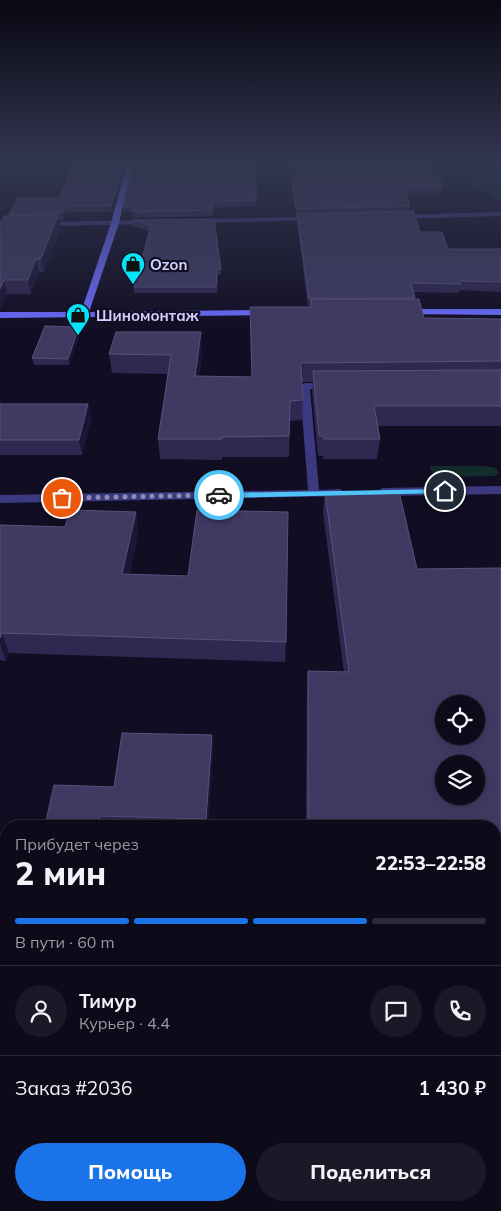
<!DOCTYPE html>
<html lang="ru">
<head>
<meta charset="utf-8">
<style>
	:root { --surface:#0d0a1a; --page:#1b1827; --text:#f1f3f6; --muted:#9a9aa2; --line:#2d2b39; --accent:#1a73e8 }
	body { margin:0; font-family:Mulish,sans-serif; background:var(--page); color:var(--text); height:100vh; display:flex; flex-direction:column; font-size:19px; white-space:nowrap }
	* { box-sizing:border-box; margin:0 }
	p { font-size:16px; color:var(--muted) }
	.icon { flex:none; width:28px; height:28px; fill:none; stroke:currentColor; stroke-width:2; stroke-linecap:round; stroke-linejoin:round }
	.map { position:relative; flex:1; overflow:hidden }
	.panel { position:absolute; left:0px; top:820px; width:501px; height:391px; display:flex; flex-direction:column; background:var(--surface); border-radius:20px 20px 0 0; box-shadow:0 2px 12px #0003,0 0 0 1px var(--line) }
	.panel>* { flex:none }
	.buttons { position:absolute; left:435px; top:695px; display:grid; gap:10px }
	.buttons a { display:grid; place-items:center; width:50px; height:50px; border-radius:50%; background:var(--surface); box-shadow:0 2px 12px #0003,0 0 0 1px var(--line); font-size:25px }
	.pin { position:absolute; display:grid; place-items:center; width:42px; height:42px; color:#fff; margin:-21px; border:2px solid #fff; border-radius:50%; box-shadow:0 1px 5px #0007 }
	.courier { position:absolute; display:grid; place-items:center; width:50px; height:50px; margin:-25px; border:4px solid #4fc3f7; border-radius:50%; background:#fff; color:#222; box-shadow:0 1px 6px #0007 }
	.headline em { font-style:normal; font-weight:800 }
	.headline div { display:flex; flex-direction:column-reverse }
	.headline { display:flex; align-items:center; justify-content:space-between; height:85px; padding:0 15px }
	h1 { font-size:32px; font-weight:800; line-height:38px }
	.bar { display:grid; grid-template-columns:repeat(4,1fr); gap:8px 5px; align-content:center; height:60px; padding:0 15px }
	.bar i { height:6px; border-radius:4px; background:var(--line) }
	.bar .selected { background:var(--accent) }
	.bar p { grid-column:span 4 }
	.line { display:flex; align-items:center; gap:12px; padding:0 15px; border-top:1px solid var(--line) }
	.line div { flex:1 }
	.round { display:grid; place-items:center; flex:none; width:52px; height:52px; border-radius:26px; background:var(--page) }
	.action { display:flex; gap:10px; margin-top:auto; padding:10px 15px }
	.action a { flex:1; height:58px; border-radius:30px; background:var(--accent); color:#fff; font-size:20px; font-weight:800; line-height:58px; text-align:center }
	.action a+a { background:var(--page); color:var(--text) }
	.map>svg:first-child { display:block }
	.green { fill:#122d2b }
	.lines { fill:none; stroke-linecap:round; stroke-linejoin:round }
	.street { fill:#3b3a81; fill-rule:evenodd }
	.secondary { fill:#6a6afc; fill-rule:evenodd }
	.wall { fill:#2f2850 }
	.shaded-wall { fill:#1b1636 }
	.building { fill:#403a63; stroke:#58527b; fill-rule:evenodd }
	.route { fill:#4fc3f7 }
	.done { stroke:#908db1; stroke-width:5; stroke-dasharray:0 9 }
	.labels { text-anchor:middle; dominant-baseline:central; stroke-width:4.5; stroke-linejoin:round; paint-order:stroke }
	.far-poi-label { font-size:15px; font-weight:bold; fill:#d5d1fe; stroke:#110e23; text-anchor:start }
</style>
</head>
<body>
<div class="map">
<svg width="501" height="1211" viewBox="0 0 501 1211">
	<rect width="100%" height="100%" fill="#110e23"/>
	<g class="green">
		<path d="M501 166V200H494L493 196 477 189 471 179C475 168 490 167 501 166Z"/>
		<path d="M431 466H485L496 468 499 473 495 476 438 477 430 470Z"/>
	</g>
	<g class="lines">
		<g class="street">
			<path d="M501 212V216L397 219 393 217 397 215Z"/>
			<path d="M312 217 316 219 314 220 197 223 193 221 197 219Z"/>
			<path d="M150 220 154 222 153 224 45 226 41 224 45 222Z"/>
			<path d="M305 383H329L334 386 329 389H310L319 490 340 489 345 493 344 496 0 503V495L308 490 300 386Z"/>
			<path d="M501 486V494L382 496 377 492 382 488Z"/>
			<path d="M420 1205H440L442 1211H420Z"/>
		</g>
		<g class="secondary">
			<path d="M127 163H133L119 223 89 312 266 310 270 313 269 315 0 318V312H81L111 223Z"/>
			<path d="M406 309H501V315L403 314 402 312Z"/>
			<rect x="0" y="979" width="6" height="18"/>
			<rect x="495" y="984" width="6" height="18"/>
		</g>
	</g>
	<g class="wall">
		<path d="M126 163 112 212H66L64 220H59L61 228 44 272H39L31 294H7L0 310V223L9 216V215L59 198Z"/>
		<path d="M256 163V206L213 208V216L133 218V212H123V206Z"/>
		<path d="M289 163H501L437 164 436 170 443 187 442 193H406L410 206 409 211 420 232 448 249H501V292L460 290 459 293 413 292 415 299 424 318 501 319V426H378L380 439 377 459H323V456H318L312 391 313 382H302L303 400 302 420 290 421 289 457H222V460L160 459 158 439 168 374 112 373 109 354 202 352 199 376 252 377 250 307H308L297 222V215H296Z"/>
		<path d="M214 219 221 269V275H218L217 293H134V287L149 231 133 226V220Z"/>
		<path d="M79 327 80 333 69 365H34L32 358Z"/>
		<path d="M0 404H88L91 419 82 455H0Z"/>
		<path d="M325 492 417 569 501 568V859H495V826H306L307 690 308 671 344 672 323 513Z"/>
		<path d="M136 512 138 532 130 574 286 642 285 662 9 653 6 661 0 660V525L65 527Z"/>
		<path d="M213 749 208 826H45L114 787Z"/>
	</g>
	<g class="shaded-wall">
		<path d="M124 163H126L112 212 111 206Z"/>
		<path d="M65 206 66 212 64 220 63 213Z"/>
		<path d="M58 215 61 228 44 272 41 259Z"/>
		<path d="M36 259 39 272 31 294 28 280Z"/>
		<path d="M4 280 7 294 0 310V289Z"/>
		<path d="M79 327 80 333 69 365 68 359Z"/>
		<path d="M201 332 202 352 196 395 195 376Z"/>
		<path d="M303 363 302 382 301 365Z"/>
		<path d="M88 404 91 419 82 455 79 440Z"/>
		<path d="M136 512 138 532 126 594 122 574Z"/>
		<path d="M2 633 9 653 6 661 0 644V638Z"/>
		<path d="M212 735 213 749 208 826H207L206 819Z"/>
		<path d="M100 816 102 826H98Z"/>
		<path d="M112 1205H114L119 1209V1211H112Z"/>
	</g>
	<g class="building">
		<path d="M74 163H124L111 206H65L63 213 9 215 18 198H59Z"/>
		<path d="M133 163H256V200L212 202 213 210 132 212 134 206H123Z"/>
		<path d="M290 163H437V165H434L443 187H404L410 206 296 209Z"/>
		<path d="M413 211 420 232H442L448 249H501V282L460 281 461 284 411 283 415 298 309 299 297 214Z"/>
		<path d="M58 215 41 259H36L28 280H4L0 289V223L4 216Z"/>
		<path d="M214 219 221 269H217L216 287H134L151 226 133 220Z"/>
		<path d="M311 299H419L424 318 501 319V361L303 363 301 365 303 400 290 401 289 436 222 437V439H158L171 355 109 354 116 332H201L195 376 252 377 250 307H312Z"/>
		<path d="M45 326 79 327 68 359 32 358Z"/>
		<path d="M501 370V406H374L380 439H324V436H319L313 371Z"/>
		<path d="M0 404H88L79 440H0Z"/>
		<path d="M399 491 417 569 501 568V842L495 841V826H308V671L349 672 325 492ZM444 704H476V736H444ZM444 764H476V796H444Z"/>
		<path d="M70 510 136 512 122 574 188 576 197 510 288 512 286 642 2 633 0 638V525L65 527Z"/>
		<path d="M122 733 212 735 206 819 100 816 98 826H45L54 785 114 787Z"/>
		<path d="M0 1203H6V1205H112V1211H0Z"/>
	</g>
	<linearGradient id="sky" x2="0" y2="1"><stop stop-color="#090813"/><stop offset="0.49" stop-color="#323650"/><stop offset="1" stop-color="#323650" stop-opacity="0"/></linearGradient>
	<rect width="501" height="333" fill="url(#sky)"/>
	<path class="route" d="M445 489 448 490V493L219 498 216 495 219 493Z"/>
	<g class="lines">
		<path class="done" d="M62 498 219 495"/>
	</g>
	<defs>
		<g id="shop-pin" transform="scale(1.25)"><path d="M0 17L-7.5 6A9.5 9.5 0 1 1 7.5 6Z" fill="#05e4f6" stroke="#110e23"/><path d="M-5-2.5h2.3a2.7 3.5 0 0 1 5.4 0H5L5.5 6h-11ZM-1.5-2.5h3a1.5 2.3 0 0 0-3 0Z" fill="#111"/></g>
	</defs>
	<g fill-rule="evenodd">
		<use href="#shop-pin" x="133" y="264"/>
		<use href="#shop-pin" x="78" y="315"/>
	</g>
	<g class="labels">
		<g class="far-poi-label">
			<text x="150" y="264">Ozon</text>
			<text x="96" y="315">Шиномонтаж</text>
		</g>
	</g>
</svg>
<div class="buttons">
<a><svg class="icon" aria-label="locate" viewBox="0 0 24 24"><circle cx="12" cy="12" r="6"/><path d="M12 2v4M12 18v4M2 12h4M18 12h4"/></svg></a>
<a><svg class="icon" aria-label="layers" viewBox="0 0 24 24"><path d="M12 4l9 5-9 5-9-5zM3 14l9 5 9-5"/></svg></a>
</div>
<div class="pin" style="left:62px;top:498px;background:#ea580c"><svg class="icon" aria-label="bag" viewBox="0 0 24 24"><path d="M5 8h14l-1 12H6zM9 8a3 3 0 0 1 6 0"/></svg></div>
<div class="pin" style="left:445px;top:491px;background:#1f2937"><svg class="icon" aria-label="home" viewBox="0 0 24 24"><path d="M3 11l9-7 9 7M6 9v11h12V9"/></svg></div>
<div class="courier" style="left:219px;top:495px"><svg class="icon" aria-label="car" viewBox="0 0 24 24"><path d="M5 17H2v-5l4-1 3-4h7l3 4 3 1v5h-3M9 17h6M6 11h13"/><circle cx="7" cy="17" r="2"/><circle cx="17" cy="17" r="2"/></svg></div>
<section class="panel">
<div class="headline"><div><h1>2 мин</h1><p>Прибудет через</p></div><em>22:53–22:58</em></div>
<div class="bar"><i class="selected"></i><i class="selected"></i><i class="selected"></i><i></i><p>В пути · 60 m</p></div>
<div class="line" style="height:90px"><a class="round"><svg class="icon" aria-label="person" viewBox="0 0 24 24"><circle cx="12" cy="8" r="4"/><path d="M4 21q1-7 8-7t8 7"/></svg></a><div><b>Тимур</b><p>Курьер · 4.4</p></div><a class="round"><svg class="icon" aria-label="chat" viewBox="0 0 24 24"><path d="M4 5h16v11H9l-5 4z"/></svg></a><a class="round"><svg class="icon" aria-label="phone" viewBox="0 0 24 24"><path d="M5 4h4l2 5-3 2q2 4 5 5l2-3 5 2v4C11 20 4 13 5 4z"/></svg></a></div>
<div class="line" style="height:65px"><div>Заказ #2036</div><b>1 430 ₽</b></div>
<div class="action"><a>Помощь</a><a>Поделиться</a></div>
</section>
</div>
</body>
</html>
